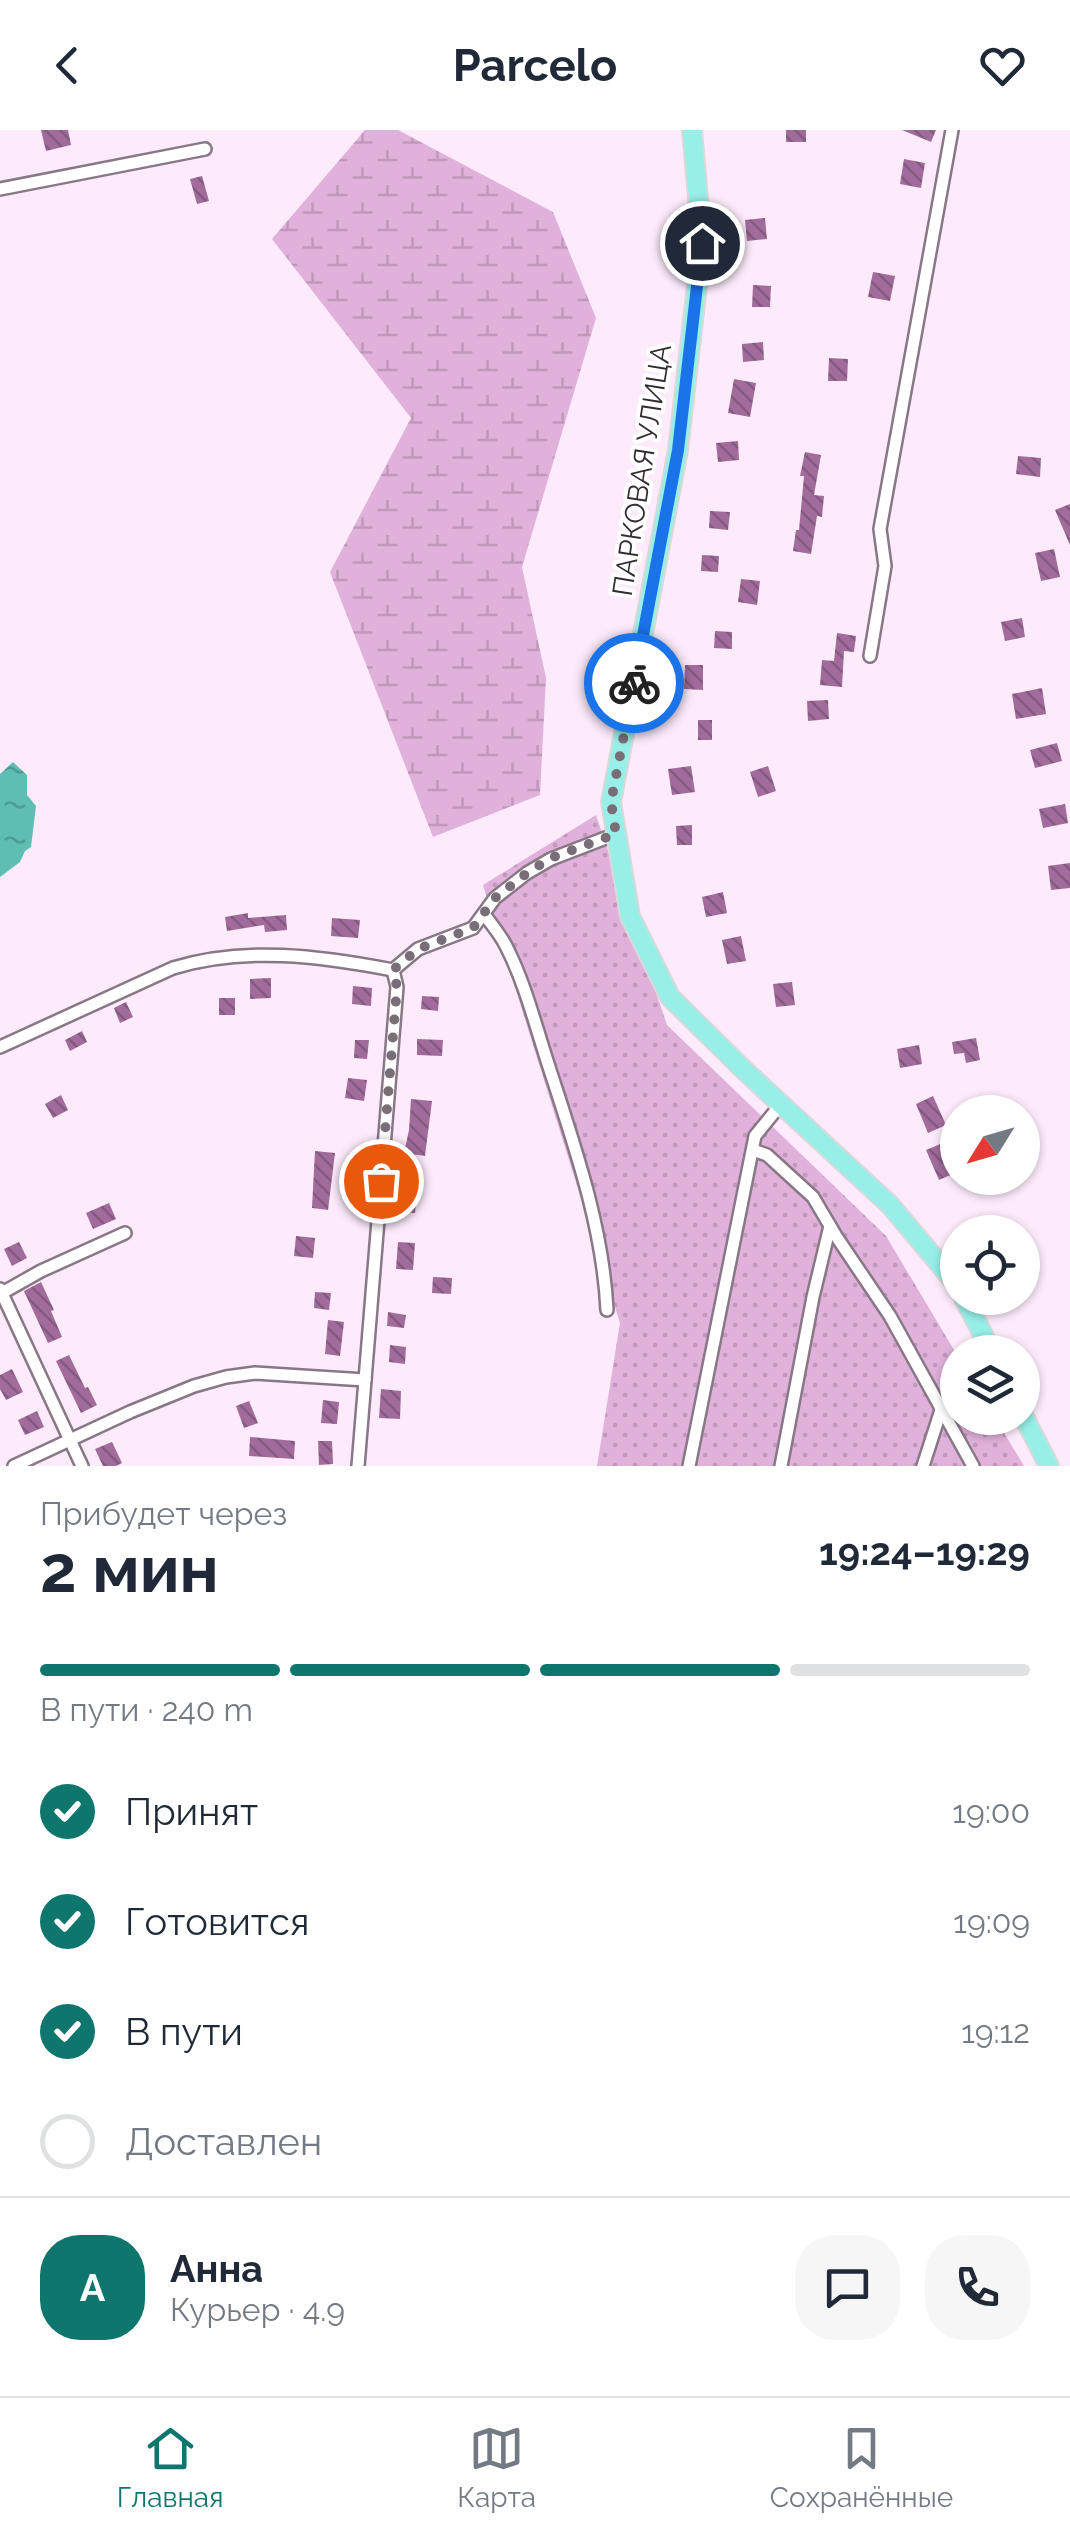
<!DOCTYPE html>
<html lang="ru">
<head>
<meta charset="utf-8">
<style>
	:root { --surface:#fff; --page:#f6f6f7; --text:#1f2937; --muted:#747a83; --line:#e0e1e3; --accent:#0f766e }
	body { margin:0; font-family:Raleway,sans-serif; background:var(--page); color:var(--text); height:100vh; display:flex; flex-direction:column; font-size:38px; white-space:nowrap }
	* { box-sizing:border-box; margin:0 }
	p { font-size:32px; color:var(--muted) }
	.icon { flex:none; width:55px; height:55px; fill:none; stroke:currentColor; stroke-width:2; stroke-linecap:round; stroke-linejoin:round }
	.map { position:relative; height:1336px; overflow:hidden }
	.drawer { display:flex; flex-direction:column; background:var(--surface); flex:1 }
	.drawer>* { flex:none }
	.needle { width:65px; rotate:233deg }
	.tools { position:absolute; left:940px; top:965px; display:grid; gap:20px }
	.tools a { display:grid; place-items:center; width:100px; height:100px; border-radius:50%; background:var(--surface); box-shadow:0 2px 8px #0004; font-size:50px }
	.pin { position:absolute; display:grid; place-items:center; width:85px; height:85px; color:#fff; margin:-42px; border:5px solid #fff; border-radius:50%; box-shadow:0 2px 10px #0007 }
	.courier { position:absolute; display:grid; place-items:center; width:100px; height:100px; margin:-50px; border:8px solid #1a73e8; border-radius:50%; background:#fff; color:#222; box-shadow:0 2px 12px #0007 }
	.overview em { font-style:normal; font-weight:700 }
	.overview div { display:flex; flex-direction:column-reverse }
	.overview { display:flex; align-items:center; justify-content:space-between; height:170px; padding:0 40px }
	h1 { font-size:65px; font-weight:700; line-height:75px }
	.bar { display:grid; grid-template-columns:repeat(4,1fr); gap:15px 10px; align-content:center; height:120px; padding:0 40px }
	.bar i { height:12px; border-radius:8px; background:var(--line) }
	.bar .active { background:var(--accent) }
	.bar p { grid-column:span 4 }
	.line { display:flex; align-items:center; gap:25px; padding:0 40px; border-top:2px solid var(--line) }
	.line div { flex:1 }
	.round { display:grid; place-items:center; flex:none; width:105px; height:105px; border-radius:40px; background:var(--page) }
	ol { padding:0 40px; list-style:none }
	li { display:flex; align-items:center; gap:30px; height:110px }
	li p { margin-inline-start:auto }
	li .icon { padding:10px; border-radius:50%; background:var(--accent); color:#fff; stroke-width:4 }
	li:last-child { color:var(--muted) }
	li i { width:55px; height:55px; border:5px solid var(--line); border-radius:50% }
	header { display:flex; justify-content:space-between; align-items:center; height:130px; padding:0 40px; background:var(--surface); font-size:45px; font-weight:700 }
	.tabs { display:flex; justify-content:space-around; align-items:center; height:140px; border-top:2px solid var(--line); background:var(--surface); font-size:28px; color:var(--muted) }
	.tabs a { display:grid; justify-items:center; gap:5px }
	.tabs .active { color:var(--accent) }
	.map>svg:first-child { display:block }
	.grass { fill:url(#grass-dots) }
	.wetland { fill:url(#wetland-marsh) }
	.water { fill:url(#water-ripples) }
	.building { fill:url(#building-back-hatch) }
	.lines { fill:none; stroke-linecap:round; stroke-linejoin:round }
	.minor-casing { stroke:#887886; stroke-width:16 }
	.primary-casing { stroke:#dad9da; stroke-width:22 }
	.minor { stroke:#fff; stroke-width:11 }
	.primary { stroke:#97efe8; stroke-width:18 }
	.done { stroke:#796e78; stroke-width:10; stroke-dasharray:0 18 }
	.route { stroke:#1a73e8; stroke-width:12 }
	.labels { text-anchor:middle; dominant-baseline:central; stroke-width:8; stroke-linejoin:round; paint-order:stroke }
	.street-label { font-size:28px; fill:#322b31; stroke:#fff }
</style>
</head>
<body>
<header><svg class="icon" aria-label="back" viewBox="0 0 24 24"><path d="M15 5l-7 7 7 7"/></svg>Parcelo<svg class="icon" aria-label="heart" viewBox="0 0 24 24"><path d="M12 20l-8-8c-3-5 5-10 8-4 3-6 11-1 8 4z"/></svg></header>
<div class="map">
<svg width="1070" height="1336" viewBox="0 0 1070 1336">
	<defs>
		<pattern id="grass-dots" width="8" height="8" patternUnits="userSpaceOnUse" patternTransform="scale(2.5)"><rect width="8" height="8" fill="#e0b1da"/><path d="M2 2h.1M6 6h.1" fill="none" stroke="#c198bc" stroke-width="1.8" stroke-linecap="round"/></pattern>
		<pattern id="wetland-marsh" width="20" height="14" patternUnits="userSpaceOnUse" patternTransform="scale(2.5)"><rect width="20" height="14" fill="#e0b1da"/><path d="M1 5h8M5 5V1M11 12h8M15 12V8" fill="none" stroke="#c198bc"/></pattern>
		<pattern id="water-ripples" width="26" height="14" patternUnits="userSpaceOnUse" patternTransform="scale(2.5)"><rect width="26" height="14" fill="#5ebeb4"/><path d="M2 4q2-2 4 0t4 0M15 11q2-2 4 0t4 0" fill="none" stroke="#4e9b93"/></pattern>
		<pattern id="building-back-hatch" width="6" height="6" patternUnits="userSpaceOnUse" patternTransform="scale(2.5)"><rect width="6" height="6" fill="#a16c9b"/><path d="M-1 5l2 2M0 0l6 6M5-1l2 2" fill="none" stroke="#84597f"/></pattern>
	</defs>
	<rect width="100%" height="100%" fill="#fdebfb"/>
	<path class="grass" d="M596 685 667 895 886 1106 957 1225 958 1288H995L1024 1336H597L620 1193 483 755Z"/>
	<path class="wetland" d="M365 0H398L553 82 596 188 522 437 546 548 540 665 433 707 330 442 411 288 272 109Z"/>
	<path class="water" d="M13 632 27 645V665L36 676 31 717 25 721 20 732 0 747V644Z"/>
	<g class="building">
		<path d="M41 0H68L71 15 46 21Z"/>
		<rect x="786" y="0" width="20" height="12"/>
		<path d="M902 0H936L931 12Z"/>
		<path d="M904 29 925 33 921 58 900 54Z"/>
		<path d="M202 46 209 71 197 74 190 49Z"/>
		<path d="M765 88 767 109 747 111 745 90Z"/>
		<path d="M873 142 895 146 890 171 868 167Z"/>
		<path d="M753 155 771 156 770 177H752Z"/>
		<path d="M763 212 764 230 743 232 742 214Z"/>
		<path d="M829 228 848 229 847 251H828Z"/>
		<path d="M734 249 756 253 750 287 728 283Z"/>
		<path d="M738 311 739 330 718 332 716 313Z"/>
		<path d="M805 322 821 325 814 365 824 366 822 387 817 386 811 424 793 421 796 400H799L804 346H800Z"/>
		<path d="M1018 326 1041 328 1040 347 1016 344Z"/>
		<path d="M1070 374V415L1055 380Z"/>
		<path d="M710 381 730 382 728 400 709 398Z"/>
		<path d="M1054 419 1060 447 1041 451 1035 423Z"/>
		<path d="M702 425 719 426 718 442 701 441Z"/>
		<path d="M741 449 760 451 757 475 738 472Z"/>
		<path d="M1022 488 1025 507 1005 511 1001 492Z"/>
		<path d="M715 501 732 502V519L714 518Z"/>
		<path d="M837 503 856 506 854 522 844 521 842 557 820 555 822 530 834 531Z"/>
		<path d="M685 535H703V560L684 559Z"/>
		<path d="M1042 558 1046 584 1016 589 1012 564Z"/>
		<path d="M828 570 829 589 808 591 807 571Z"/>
		<rect x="698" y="590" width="14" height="20"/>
		<path d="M1057 613 1062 631 1035 638 1030 620Z"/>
		<path d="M691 636 695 662 672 665 668 639Z"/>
		<path d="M768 636 776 661 758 667 750 642Z"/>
		<path d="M1065 674 1068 693 1043 698 1039 679Z"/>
		<path d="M692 695V715H677L676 696Z"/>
		<path d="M1070 733V758L1051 760 1048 736Z"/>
		<path d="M723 762 727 783 706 787 702 767Z"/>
		<path d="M248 783V788L286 785 287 800 265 802 264 795 227 801 225 787Z"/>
		<path d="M332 788 360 790 358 808 331 806Z"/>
		<path d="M741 806 746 831 727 834 722 810Z"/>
		<path d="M271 848V868L250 869V849Z"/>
		<path d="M792 852 795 875 776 877 773 854Z"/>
		<path d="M353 856 372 858 371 876 352 874Z"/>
		<path d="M422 866 439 867 438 881 421 879Z"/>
		<rect x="219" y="868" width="16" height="17"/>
		<path d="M126 872 133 887 120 893 114 878Z"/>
		<path d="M82 901 87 912 70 921 65 910Z"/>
		<path d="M976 908 980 930 966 933 964 923 954 924 952 912Z"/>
		<path d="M417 909 443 910 442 926 417 925Z"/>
		<path d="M355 910H369L367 929 354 928Z"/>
		<path d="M919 915 922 934 900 938 897 919Z"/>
		<path d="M348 948 367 950 364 971 345 968Z"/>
		<path d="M61 965 68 980 53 988 45 974Z"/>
		<path d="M933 966 946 995 928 1003 916 974Z"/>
		<path d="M411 969 432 971 425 1026 404 1023 409 1000Z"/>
		<path d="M943 1013 955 1043 939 1050 926 1020Z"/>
		<path d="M315 1021 335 1023 328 1080 312 1078Z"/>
		<path d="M399 1058 417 1059 415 1083 398 1082Z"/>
		<path d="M109 1073 116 1089 93 1099 86 1083Z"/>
		<path d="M296 1106 315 1108 313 1128 294 1126Z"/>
		<path d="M19 1112 27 1128 12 1136 4 1119Z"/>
		<path d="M398 1112 415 1113 413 1140 396 1139Z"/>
		<path d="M433 1147 452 1148 451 1164 432 1163Z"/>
		<path d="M41 1152 54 1180 51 1181 62 1207 48 1213 24 1161Z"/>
		<path d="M315 1162 331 1163 329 1180 314 1178Z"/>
		<path d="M388 1182 406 1185 404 1198 387 1196Z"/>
		<path d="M328 1190 344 1192 340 1226 325 1224Z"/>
		<path d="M390 1215 406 1217 405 1234 389 1232Z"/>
		<path d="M69 1225 85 1258 88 1257 97 1275 81 1283 56 1231Z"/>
		<path d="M12 1239 23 1262 6 1270 0 1259V1245Z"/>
		<path d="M381 1259 401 1261 400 1289 379 1288Z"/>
		<path d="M323 1270 339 1272 337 1294 321 1293Z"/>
		<path d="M249 1271 258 1293 244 1298 236 1276Z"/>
		<path d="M37 1281 44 1297 25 1305 18 1290Z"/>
		<path d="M250 1307 295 1311 294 1329 249 1326Z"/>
		<path d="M318 1311H332L333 1334 319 1335Z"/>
		<path d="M112 1312 122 1333 116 1336H103L95 1319Z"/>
	</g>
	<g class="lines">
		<g class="minor-casing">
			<g id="minor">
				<path d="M0 59 205 19"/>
				<path d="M870 526 885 436 880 399 952 0"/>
				<path d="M484 784C491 794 500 804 506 816 526 855 536 898 550 940 575 1017 603 1098 607 1180"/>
				<path d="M393 840 418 819 473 798 495 768 527 743 551 729 616 704"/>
				<path d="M0 917 173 838C245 816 320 826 393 840"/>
				<path d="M753 1020 767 1025 813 1067 836 1106 890 1186 973 1336"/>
				<path d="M0 1159 82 1336"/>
				<path d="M2 1163 41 1141 125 1103"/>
				<path d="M14 1336 130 1282 194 1256 226 1247 255 1243 365 1250"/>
				<path d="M358 1336 397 857 393 840"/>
				<path d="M689 1336 755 1006 781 974"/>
				<path d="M781 1336 813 1167 830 1096"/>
				<path d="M923 1336 941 1280"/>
			</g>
		</g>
		<g class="primary-casing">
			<g id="primary">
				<path d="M692 0 702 113 678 320 611 672 630 786 670 867 744 940 890 1075 958 1156"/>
				<path d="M964 1168 992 1222"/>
				<path d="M1022 1283 1049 1336"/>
			</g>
		</g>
		<use href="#minor" class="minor"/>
		<use href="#primary" class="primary"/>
	</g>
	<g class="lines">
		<path class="done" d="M381 1051 397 857 393 840 418 819 473 798 495 768 527 743 551 728 616 704 611 672 634 553"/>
		<path class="route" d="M634 553 678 320 702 113"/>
	</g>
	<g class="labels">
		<g class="street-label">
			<text transform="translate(642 340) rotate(-81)">ПАРКОВАЯ УЛИЦА</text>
		</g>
	</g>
</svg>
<div class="tools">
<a><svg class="needle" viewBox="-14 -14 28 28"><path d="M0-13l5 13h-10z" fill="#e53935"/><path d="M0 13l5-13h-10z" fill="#747a83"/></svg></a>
<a><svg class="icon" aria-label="locate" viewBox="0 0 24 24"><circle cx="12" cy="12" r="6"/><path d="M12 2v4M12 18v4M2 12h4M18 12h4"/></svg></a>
<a><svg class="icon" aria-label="layers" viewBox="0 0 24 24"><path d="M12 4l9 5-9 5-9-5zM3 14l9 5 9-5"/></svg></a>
</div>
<div class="pin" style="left:381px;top:1051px;background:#ea580c"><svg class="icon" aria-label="bag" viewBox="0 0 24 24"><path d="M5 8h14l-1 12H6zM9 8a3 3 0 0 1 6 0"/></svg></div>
<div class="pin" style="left:702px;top:113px;background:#1f2937"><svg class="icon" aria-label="home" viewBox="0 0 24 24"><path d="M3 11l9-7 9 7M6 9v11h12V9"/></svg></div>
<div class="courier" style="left:634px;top:553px"><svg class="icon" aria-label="bike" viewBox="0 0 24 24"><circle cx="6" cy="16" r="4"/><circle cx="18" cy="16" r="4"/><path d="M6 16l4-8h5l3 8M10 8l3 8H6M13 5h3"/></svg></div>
</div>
<section class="drawer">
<div class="overview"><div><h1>2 мин</h1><p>Прибудет через</p></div><em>19:24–19:29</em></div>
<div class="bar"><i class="active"></i><i class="active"></i><i class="active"></i><i></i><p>В пути · 240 m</p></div>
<ol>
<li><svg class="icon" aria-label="check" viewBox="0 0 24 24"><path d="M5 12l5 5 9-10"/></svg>Принят<p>19:00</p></li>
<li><svg class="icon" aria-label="check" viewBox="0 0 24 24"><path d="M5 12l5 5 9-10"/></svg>Готовится<p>19:09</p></li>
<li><svg class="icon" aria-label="check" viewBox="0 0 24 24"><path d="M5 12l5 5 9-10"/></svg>В пути<p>19:12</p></li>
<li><i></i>Доставлен</li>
</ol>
<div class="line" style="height:180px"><b class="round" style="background:var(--accent);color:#fff">А</b><div><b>Анна</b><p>Курьер · 4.9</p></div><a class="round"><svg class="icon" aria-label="chat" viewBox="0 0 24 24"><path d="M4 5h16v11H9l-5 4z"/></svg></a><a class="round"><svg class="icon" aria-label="phone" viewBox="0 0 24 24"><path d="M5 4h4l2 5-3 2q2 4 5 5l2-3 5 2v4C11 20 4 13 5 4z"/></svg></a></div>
</section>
<nav class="tabs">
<a class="active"><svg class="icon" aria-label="home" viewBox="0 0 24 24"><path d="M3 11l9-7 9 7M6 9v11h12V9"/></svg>Главная</a>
<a><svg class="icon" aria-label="map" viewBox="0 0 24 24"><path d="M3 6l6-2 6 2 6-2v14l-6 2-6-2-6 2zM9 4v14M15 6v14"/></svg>Карта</a>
<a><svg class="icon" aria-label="saved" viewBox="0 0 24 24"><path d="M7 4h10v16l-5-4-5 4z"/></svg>Сохранённые</a>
</nav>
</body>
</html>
